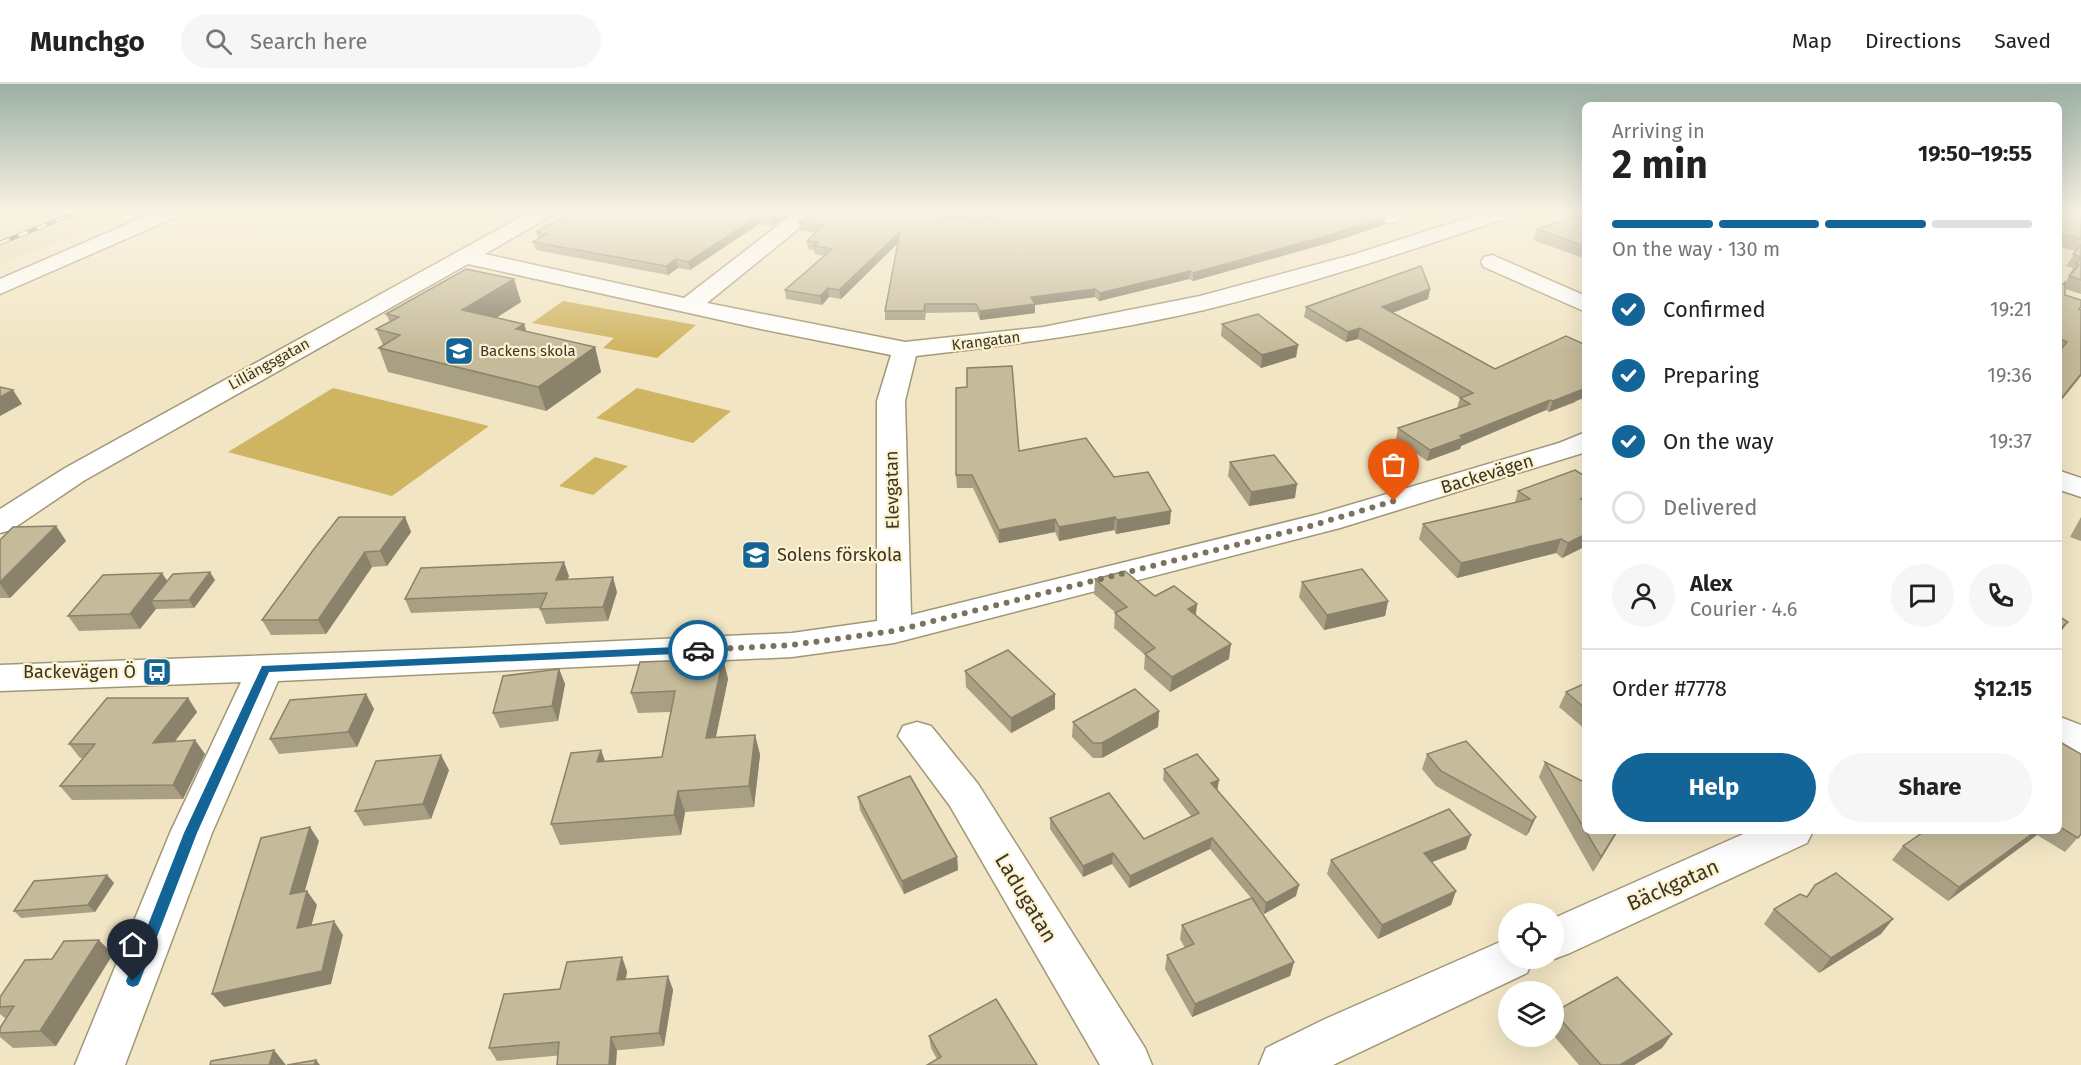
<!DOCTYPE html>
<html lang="en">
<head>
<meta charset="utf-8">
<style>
	:root { --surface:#fff; --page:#f6f6f6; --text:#222; --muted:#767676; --line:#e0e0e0; --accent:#136597 }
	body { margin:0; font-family:"Fira Sans",sans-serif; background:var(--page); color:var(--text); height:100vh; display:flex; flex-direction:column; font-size:22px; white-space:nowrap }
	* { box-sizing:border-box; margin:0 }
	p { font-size:20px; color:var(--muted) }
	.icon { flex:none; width:33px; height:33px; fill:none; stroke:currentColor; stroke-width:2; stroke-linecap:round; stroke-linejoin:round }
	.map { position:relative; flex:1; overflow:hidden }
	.details { position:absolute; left:1582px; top:18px; width:480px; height:732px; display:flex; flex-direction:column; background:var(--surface); border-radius:9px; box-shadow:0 6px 24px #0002 }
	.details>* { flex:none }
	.tools { position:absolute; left:1498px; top:819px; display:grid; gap:12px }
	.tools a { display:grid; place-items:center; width:66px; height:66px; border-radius:50%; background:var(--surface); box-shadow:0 6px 24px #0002; font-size:30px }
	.pin { position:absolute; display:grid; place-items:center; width:51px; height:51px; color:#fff; margin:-62px -26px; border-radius:50% 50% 50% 0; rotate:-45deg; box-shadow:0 0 6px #0007 }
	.pin .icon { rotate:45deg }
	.courier { position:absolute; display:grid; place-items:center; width:60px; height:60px; margin:-30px; border:4px solid #136597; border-radius:50%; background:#fff; color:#222; box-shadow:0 2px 8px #0007 }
	.overview em { font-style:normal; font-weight:700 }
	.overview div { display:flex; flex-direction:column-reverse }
	.overview { display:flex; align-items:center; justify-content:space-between; height:102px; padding:0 30px }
	h1 { font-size:39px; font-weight:700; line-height:45px }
	.bar { display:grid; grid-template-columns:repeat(4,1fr); gap:9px 6px; align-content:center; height:72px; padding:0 30px }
	.bar i { height:8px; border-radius:4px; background:var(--line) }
	.bar .on { background:var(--accent) }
	.bar p { grid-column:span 4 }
	.line { display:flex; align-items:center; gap:15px; padding:0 30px; border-top:2px solid var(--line) }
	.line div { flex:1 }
	.round { display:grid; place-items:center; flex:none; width:63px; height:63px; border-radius:32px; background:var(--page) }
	ol { padding:0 30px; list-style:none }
	li { display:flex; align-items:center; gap:18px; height:66px }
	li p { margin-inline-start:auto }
	li .icon { padding:6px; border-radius:50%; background:var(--accent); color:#fff; stroke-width:4 }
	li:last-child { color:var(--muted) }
	li i { width:33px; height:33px; border:3px solid var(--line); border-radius:50% }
	.cta { display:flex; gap:12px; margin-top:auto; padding:12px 30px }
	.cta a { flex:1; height:69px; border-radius:36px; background:var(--accent); color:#fff; font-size:24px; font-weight:700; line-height:69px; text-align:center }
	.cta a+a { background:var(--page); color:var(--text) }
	header { display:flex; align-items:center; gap:36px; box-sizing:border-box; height:84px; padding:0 30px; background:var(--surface); border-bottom:2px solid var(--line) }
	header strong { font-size:28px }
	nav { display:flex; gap:33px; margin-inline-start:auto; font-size:21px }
	.search { width:420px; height:54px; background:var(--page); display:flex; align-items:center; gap:15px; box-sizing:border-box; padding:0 21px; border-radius:33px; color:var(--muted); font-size:22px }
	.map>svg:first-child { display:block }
	.built { fill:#e6d9af }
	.green { fill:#cfb562 }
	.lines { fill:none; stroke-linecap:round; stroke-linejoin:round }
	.minor-casing { stroke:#a19777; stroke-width:3 }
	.minor { fill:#fff; fill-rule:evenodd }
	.rail-casing { stroke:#565141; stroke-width:4.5 }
	.rail { stroke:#fef3d0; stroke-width:3; stroke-dasharray:10; stroke-linecap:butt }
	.wall { fill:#a9a084 }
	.shaded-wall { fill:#8a826b }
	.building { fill:#c5ba99; stroke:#8a826b; stroke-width:1.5 }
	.route { fill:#136597 }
	.done { stroke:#7a735f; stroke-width:6; stroke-dasharray:0 10.8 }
	.labels { text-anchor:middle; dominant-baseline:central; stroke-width:4.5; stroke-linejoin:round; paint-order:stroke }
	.far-street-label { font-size:15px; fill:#3a3629; stroke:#fef3d0 }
	.far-poi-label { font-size:15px; fill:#3a3629; stroke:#fef3d0; text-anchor:start }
	.street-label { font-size:18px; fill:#3a3629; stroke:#fef3d0 }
	.poi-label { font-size:18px; fill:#3a3629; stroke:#fef3d0; text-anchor:start }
	.near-street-label { font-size:21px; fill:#3a3629; stroke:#fef3d0 }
</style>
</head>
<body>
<header>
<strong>Munchgo</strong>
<div class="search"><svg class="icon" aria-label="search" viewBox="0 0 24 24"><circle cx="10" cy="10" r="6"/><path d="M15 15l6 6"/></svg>Search here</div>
<nav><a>Map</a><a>Directions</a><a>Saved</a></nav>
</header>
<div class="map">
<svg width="2081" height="981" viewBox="0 0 2081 981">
	<rect width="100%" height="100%" fill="#f1e5c3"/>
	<path class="built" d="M0 129H125L0 181Z"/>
	<g class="green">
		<path d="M563 217 696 241 657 274 603 264 614 254 532 239Z"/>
		<path d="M333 304 489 342 392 412 228 368Z"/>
		<path d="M637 304 731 327 693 359 596 334Z"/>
		<path d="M595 373 628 382 593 411 559 402Z"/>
	</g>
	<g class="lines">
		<g class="minor-casing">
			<g id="minor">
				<path d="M153 129H179L176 133 0 210V195Z"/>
				<path d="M528 129H552L549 133 485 170 684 214 794 129H816L813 133 707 219 905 258 1043 243 1200 212 1355 170 1483 129H1512L1509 133C1409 167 1307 201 1204 226 1109 248 1013 261 916 272L905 317 911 531 1319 430 1559 359 1586 348V368L1340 444 894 559 792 573 278 597 212 749 125 981H75L170 749 241 598 0 607V581L467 564 792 549 877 537V317L891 271 761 245 468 180 85 396 11 446 0 449V425L65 384Z"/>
				<path d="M886 129H1033L1030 133 1023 135 976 140 896 135 889 133Z"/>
				<path d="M1368 129H1395L1400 134 1397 138C1387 141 1374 138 1368 129Z"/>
				<path d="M1492 171 1586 212V228L1484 183 1481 178 1484 173Z"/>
				<path d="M2060 387 2081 394V413L2060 406Z"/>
				<path d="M2060 633 2081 641V673L2060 664Z"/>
				<path d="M917 638 931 642 978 700 1145 964 1152 981H1100L950 722 898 652 903 642Z"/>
				<path d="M1750 747H1813L1807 759 1570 869 1554 875 1553 874 1554 834Z"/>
				<path d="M1509 854V874H1534L1527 889 1333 981H1259L1266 964 1325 935Z"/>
			</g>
		</g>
		<use href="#minor" class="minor"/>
		<g class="rail-casing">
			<path id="rail" d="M0 159 76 129"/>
		</g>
		<use href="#rail" class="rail"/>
	</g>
	<g class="wall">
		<path d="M791 129 773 142 759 140 690 186 678 184 668 191 536 166 533 158 538 155 536 148Z"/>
		<path d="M895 129 976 134 1384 141 1332 158 1193 197 1189 195 1099 217 1095 213 1035 221V229L980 236 977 228 926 229 925 236H885V227L898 159 841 215 829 213 822 221 786 215 785 206 824 172 815 170 814 166 808 165 807 157 816 149 800 146 799 138Z"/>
		<path d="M1586 129V175L1533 156 1537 145Z"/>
		<path d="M2060 129H2081V210L2065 205V211L2080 225 2060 318V203L2065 200 2073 184 2066 182 2076 167 2060 163Z"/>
		<path d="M514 195 521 218 496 234 527 248 595 263 601 288 546 327 388 288 379 264 383 261 376 245 390 238 386 230Z"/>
		<path d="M1430 205 1428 215 1393 229 1495 285 1576 318 1549 328 1546 326 1461 362 1460 365 1427 377 1396 355 1398 344 1457 324 1460 314 1358 255 1346 258 1304 233 1306 223Z"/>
		<path d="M1222 240 1298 261 1296 273 1261 284 1221 252Z"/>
		<path d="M1019 367 1114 393 1170 440 1116 450 1114 446 1059 457 1055 448 999 459 973 404H957L956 391Z"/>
		<path d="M1230 378 1295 414 1249 422 1228 392Z"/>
		<path d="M1575 386 1586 462 1562 474 1556 469 1457 494 1419 455 1423 440 1515 418 1518 407Z"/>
		<path d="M405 433 411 448 387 482 372 483 326 550 271 551 262 536Z"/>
		<path d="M2081 433V457L2070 453Z"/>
		<path d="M56 442 66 457 10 514H0V456Z"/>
		<path d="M569 492 568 495 617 508 608 537 546 540 540 525 541 524 411 529 405 515Z"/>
		<path d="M1095 495 1155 512 1197 520 1196 531 1229 575 1170 608 1144 585 1145 571 1114 544 1115 529H1116L1094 510Z"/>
		<path d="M215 496 194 524 156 525 140 545 79 547 68 532 167 497Z"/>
		<path d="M1302 498 1388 517 1385 532 1324 546 1299 513Z"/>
		<path d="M723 575 728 595 716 653 755 651 760 671 754 723 685 728 681 751 560 761 551 740 601 666 605 677 662 673 671 628 638 629 631 609Z"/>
		<path d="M559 585 565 600 558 637 500 644 493 629Z"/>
		<path d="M965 587 1055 625 1011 649 966 603Z"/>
		<path d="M1586 599V646L1559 623 1566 608Z"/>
		<path d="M366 610 374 625 357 663 279 670 270 655Z"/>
		<path d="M188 614 197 628 175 657 205 670 183 715 72 716 60 702 83 674H80L69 660Z"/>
		<path d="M1159 627 1158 643 1102 674H1093L1072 653 1073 638Z"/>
		<path d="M2060 658 2081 750 2065 768 2037 751 1948 817 1892 776 1903 762 1925 747H2060Z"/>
		<path d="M1427 670 1536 733 1529 748 1526 752 1436 702 1422 685Z"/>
		<path d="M1545 678 1586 747H1618L1593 788 1539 693Z"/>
		<path d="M1164 685 1217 706 1296 812 1264 830 1255 819 1294 878 1290 892 1192 933 1165 885 1167 871 1185 864 1180 855 1182 841 1251 814 1210 765 1129 804 1112 780 1083 793 1050 745V734L1144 755 1191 732 1163 696Z"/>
		<path d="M449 686 431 735 364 742 355 727Z"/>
		<path d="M858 713 957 773 958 786 904 810 860 726Z"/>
		<path d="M1466 765 1432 778 1456 807 1451 821 1378 855 1327 790 1331 776Z"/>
		<path d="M107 791 114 799 95 828 21 834 14 827Z"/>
		<path d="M1806 813 1881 850 1819 889 1764 840 1774 825Z"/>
		<path d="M113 870 56 962 13 964 0 953V944L6 935 0 930V913L52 875Z"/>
		<path d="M627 887 626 895 668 892 673 906 664 962 497 977 489 964 560 905Z"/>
		<path d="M1554 928 1672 950 1662 964 1634 981H1579L1554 952Z"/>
		<path d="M929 952 1037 981 937 975 931 964Z"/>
	</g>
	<g class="shaded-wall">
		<path d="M779 129H791L773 142 772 134Z"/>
		<path d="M758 132 759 140 690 186 688 178Z"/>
		<path d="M1386 133 1384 141 1332 158 1193 197V189Z"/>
		<path d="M900 148 901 156 841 215 839 206Z"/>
		<path d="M676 175 678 184 668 191 666 182Z"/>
		<path d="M1190 187 1189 195 1099 217 1100 209Z"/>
		<path d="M514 195 521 218 470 250 462 226Z"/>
		<path d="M828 204 829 213 822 221 820 212Z"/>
		<path d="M1095 205V213L1035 221V229L980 236V227L1031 213Z"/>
		<path d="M1430 205 1428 215 1380 233 1382 223Z"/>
		<path d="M524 240 532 264 516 245Z"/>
		<path d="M1360 244 1358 255 1346 258 1348 248Z"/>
		<path d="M1298 261 1296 273 1261 284 1262 271Z"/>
		<path d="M595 263 601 288 546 327 538 303Z"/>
		<path d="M2081 290V292L2060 318V316Z"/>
		<path d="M1586 304V313L1549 328 1553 317Z"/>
		<path d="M13 306 22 320 0 332V313Z"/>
		<path d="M1550 316 1546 326 1461 362 1460 365 1427 377 1430 366 1460 352Z"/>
		<path d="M1297 400 1295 414 1249 422 1251 408Z"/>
		<path d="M1171 427 1170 440 1116 450 1117 436Z"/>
		<path d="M405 433 411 448 387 482 380 467Z"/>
		<path d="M1115 433 1114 446 1059 457V443Z"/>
		<path d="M1055 435V448L999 459V446Z"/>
		<path d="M56 442 66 457 10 514 0 500V498Z"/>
		<path d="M1586 450V462L1562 474 1568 459Z"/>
		<path d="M1561 455 1556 469 1457 494 1461 479Z"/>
		<path d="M365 468 372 483 326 550 318 536Z"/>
		<path d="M564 478 569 492 561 510 556 496Z"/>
		<path d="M210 488 215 496 194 524 189 516Z"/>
		<path d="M162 489 172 504 151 517 156 525 140 545 130 530Z"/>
		<path d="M613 493 617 508 608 537 603 523Z"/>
		<path d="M1388 517 1385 532 1324 546 1327 531Z"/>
		<path d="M1197 520 1195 535 1188 525Z"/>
		<path d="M2068 538 2060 549V544Z"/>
		<path d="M1231 560 1229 575 1170 608 1172 593Z"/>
		<path d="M723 575 728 595 711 675 706 654Z"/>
		<path d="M559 585 565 600 558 637 552 622Z"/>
		<path d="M366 610 374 625 357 663 348 648Z"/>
		<path d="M1055 610V625L1011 649V634Z"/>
		<path d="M188 614 197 628 163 673 153 659Z"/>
		<path d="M1159 627 1158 643 1102 674V659Z"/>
		<path d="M755 651 760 671 754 723 749 702Z"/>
		<path d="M195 656 205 670 183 715 173 701Z"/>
		<path d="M601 666 608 687 597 678Z"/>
		<path d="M441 671 449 686 431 735 423 720Z"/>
		<path d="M1219 696 1217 708 1211 699Z"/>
		<path d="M678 707 685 728 681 751 674 731Z"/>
		<path d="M1536 733 1529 748 1526 752 1532 737Z"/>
		<path d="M310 743 319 757 300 824 290 810Z"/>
		<path d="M1617 747H1618L1593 788 1601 773Z"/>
		<path d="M2036 747H2041L2037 751 1948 817 1959 803Z"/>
		<path d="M1471 751 1466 765 1419 783 1424 769Z"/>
		<path d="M1212 754 1210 765 1129 804 1130 792Z"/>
		<path d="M1113 769 1112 780 1083 793V782Z"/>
		<path d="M957 773 958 786 904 810 902 797Z"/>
		<path d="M107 791 114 799 95 828 88 821Z"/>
		<path d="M1299 801 1296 812 1264 830 1266 819Z"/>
		<path d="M307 807 317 821 307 858 297 844Z"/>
		<path d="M1456 807 1451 821 1378 855 1382 841Z"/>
		<path d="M1893 835 1881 850 1819 889 1831 874Z"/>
		<path d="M334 837 343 851 331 900 224 923 212 910Z"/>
		<path d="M99 856 113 870 56 962 40 947Z"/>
		<path d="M622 873 627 887 623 910 617 896Z"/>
		<path d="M1294 878 1290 892 1192 933 1195 920Z"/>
		<path d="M668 892 673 906 664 962 659 949Z"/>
		<path d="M1672 950 1662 964 1634 981H1620Z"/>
		<path d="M611 953 617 967 616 981H609Z"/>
		<path d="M274 966 286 981H269Z"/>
		<path d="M316 976 320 981H314Z"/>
	</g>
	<g class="building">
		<path d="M570 129H779L772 134 758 132 688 178 676 175 666 182 533 158 547 150 536 148Z"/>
		<path d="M811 129H893L976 134 1019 129H1374L1386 133 1333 150 1193 189 1190 187 1100 209 1095 205 1031 213 1035 220 980 227 976 220H925L924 227H885L900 148 839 206 828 204 820 212 785 206 832 165 814 162 818 158 807 157 823 142 799 138Z"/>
		<path d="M1586 129V163L1537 145 1584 129Z"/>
		<path d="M2060 129H2081V155L2060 150Z"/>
		<path d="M2081 161V173L2073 170Z"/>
		<path d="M2081 173V196L2069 192 2079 181 2076 180Z"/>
		<path d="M1421 182 1430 205 1382 223 1495 285 1566 252 1586 261V304L1553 317 1550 316 1460 352 1463 354 1430 366 1398 344 1470 320 1460 314 1473 309 1360 244 1348 248 1306 223Z"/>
		<path d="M466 185 514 195 462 226 524 240 516 245 595 263 538 303 379 264 400 251 376 245 399 233 386 230Z"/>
		<path d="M2065 198V211L2081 216V223L2079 225 2081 226V290L2060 316V266L2067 258 2060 255V203Z"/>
		<path d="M1258 230 1298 261 1262 271 1222 240Z"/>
		<path d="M1012 282 1019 367 1086 354 1114 393 1148 388 1171 427 1117 436 1115 433 1059 443 1055 435 999 446 972 391H956V304L967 303V284Z"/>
		<path d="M0 303 13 306 0 313Z"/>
		<path d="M1274 371 1297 400 1251 408 1230 378Z"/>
		<path d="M1575 386 1586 393V413L1581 415 1586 417V450L1568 459 1561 455 1461 479 1423 440 1530 415 1518 407Z"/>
		<path d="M339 433H405L380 467 365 468 318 536H262L314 465Z"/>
		<path d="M56 442 0 498V456L13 443Z"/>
		<path d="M564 478 556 496 613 493 603 523 540 525 547 509 405 515 421 484Z"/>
		<path d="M1362 485 1388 517 1327 531 1302 498Z"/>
		<path d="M1125 487 1155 512 1174 502 1197 520 1188 525 1231 560 1172 593 1145 570 1155 564 1115 529 1127 523 1095 495Z"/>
		<path d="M210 488 189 516 151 517 173 490Z"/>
		<path d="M162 489 130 530 68 532 103 491Z"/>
		<path d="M2060 533 2068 538 2060 544Z"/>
		<path d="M1008 566 1055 610 1011 634 965 587Z"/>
		<path d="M723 575 706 654 755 651 749 702 678 707 674 731 551 740 571 669 601 666 597 678 662 673 675 607 631 609 640 578Z"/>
		<path d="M559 585 552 622 493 629 503 592Z"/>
		<path d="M1586 599V625L1566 608Z"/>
		<path d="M1135 605 1159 627 1102 659H1093L1073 638Z"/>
		<path d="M366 610 348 648 270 655 290 616Z"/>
		<path d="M107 614H188L153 659 195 656 173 701 60 702 95 660H69Z"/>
		<path d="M1466 657 1536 733 1532 737 1441 687 1427 670Z"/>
		<path d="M2060 658 2081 670V750L2078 754 2060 743Z"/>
		<path d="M1197 670 1219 696 1211 699 1299 801 1266 819 1212 754 1130 792 1113 769 1083 782 1050 734 1109 709 1144 755 1199 729 1164 685Z"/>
		<path d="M441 671 423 720 355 727 376 677Z"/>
		<path d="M1545 678 1586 699V747H1617L1601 773Z"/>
		<path d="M910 692 957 773 902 797 858 713Z"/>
		<path d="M1449 725 1471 751 1424 769 1456 807 1382 841 1331 776Z"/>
		<path d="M310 743 290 810 307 807 297 844 334 837 322 887 212 910 261 754Z"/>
		<path d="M1925 747H2036L1959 803 1903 762Z"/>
		<path d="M1836 789 1893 835 1831 874 1774 825 1800 810 1807 813 1815 801Z"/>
		<path d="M107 791 88 821 14 827 34 797Z"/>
		<path d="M1252 814 1294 878 1195 920 1167 871 1194 860 1182 841Z"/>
		<path d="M99 856 40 947 0 949V944L14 922 0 923V913L25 876 52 875 64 857Z"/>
		<path d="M622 873 617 896 668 892 659 949 611 953 609 981H557L559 958 489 964 504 910 560 905 567 878Z"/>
		<path d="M1617 893 1672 950 1620 981H1601L1554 928Z"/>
		<path d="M996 915 1037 981H927L941 973 929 952Z"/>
		<path d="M274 966 269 981H210L211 977Z"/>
		<path d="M316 976 314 981H287Z"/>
	</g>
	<linearGradient id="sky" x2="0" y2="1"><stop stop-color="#9bafa4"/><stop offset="0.48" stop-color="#f9f3e4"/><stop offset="1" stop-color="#f9f3e4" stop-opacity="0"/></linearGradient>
	<rect width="2081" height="266" fill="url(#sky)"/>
	<path class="route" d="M698 562 703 566 698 569 269 588 197 749 140 897 138 901 133 903 128 901 126 897 184 749 262 582Z"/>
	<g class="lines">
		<path class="done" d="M698 566 792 561 894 547 1307 443 1394 417"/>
	</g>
	<defs>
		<g id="school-square" transform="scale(1.5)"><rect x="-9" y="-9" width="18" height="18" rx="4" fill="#136597" stroke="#fef3d0"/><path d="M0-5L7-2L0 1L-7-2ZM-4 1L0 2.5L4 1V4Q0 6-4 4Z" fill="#fff"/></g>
		<g id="bus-square" transform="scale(1.5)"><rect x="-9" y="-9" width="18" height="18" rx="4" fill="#136597" stroke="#fef3d0"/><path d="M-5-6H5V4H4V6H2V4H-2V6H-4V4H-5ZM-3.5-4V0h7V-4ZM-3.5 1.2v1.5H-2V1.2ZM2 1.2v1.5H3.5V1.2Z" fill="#fff"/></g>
	</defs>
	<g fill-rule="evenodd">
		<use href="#school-square" x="459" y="267"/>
		<use href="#school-square" x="756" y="471"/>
		<use href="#bus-square" x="157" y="588"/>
	</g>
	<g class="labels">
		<g class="far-street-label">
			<text transform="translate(986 257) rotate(-7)">Krangatan</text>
			<text transform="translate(269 280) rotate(-29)">Lillängsgatan</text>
		</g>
		<g class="far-poi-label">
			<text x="480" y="267">Backens skola</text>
		</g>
		<g class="street-label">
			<text transform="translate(1487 390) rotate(-17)">Backevägen</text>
			<text transform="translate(892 406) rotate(-91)">Elevgatan</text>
		</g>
		<g class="poi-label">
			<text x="777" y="471">Solens förskola</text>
			<text x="136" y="588" text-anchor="end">Backevägen Ö</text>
		</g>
		<g class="near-street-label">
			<text transform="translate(1673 801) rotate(-24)">Bäckgatan</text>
			<text transform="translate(1026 814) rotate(59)">Ladugatan</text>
		</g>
	</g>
</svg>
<div class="tools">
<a><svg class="icon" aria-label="locate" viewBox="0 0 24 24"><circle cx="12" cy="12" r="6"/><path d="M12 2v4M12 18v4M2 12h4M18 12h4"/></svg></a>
<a><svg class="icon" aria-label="layers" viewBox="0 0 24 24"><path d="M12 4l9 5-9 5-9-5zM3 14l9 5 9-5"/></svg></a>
</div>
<div class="pin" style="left:1394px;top:417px;background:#ea580c"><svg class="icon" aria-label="bag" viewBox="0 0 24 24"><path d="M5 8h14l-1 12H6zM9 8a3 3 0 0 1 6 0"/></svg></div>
<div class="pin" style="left:133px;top:897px;background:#1f2937"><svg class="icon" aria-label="home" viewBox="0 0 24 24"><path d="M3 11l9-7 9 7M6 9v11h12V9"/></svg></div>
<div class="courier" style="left:698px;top:566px"><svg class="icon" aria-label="car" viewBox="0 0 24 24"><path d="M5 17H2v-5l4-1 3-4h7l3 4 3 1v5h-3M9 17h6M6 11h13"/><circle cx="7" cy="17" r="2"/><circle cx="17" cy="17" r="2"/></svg></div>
<section class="details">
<div class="overview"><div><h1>2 min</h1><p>Arriving in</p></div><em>19:50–19:55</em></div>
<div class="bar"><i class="on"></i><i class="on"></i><i class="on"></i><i></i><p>On the way · 130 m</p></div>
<ol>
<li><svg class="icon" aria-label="check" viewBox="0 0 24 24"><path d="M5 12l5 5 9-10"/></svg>Confirmed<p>19:21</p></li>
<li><svg class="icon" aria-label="check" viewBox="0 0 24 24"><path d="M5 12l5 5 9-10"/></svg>Preparing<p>19:36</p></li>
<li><svg class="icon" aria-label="check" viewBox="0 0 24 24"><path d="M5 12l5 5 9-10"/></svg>On the way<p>19:37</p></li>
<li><i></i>Delivered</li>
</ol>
<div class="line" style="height:108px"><a class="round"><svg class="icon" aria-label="person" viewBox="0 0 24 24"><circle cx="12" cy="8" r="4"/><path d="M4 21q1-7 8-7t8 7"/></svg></a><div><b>Alex</b><p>Courier · 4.6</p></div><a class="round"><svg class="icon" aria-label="chat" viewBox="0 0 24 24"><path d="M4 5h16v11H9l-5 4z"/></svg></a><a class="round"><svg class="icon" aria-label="phone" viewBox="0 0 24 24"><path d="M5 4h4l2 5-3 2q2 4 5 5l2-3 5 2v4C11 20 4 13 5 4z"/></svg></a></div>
<div class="line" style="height:78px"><div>Order #7778</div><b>$12.15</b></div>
<div class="cta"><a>Help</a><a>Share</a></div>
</section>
</div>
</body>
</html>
